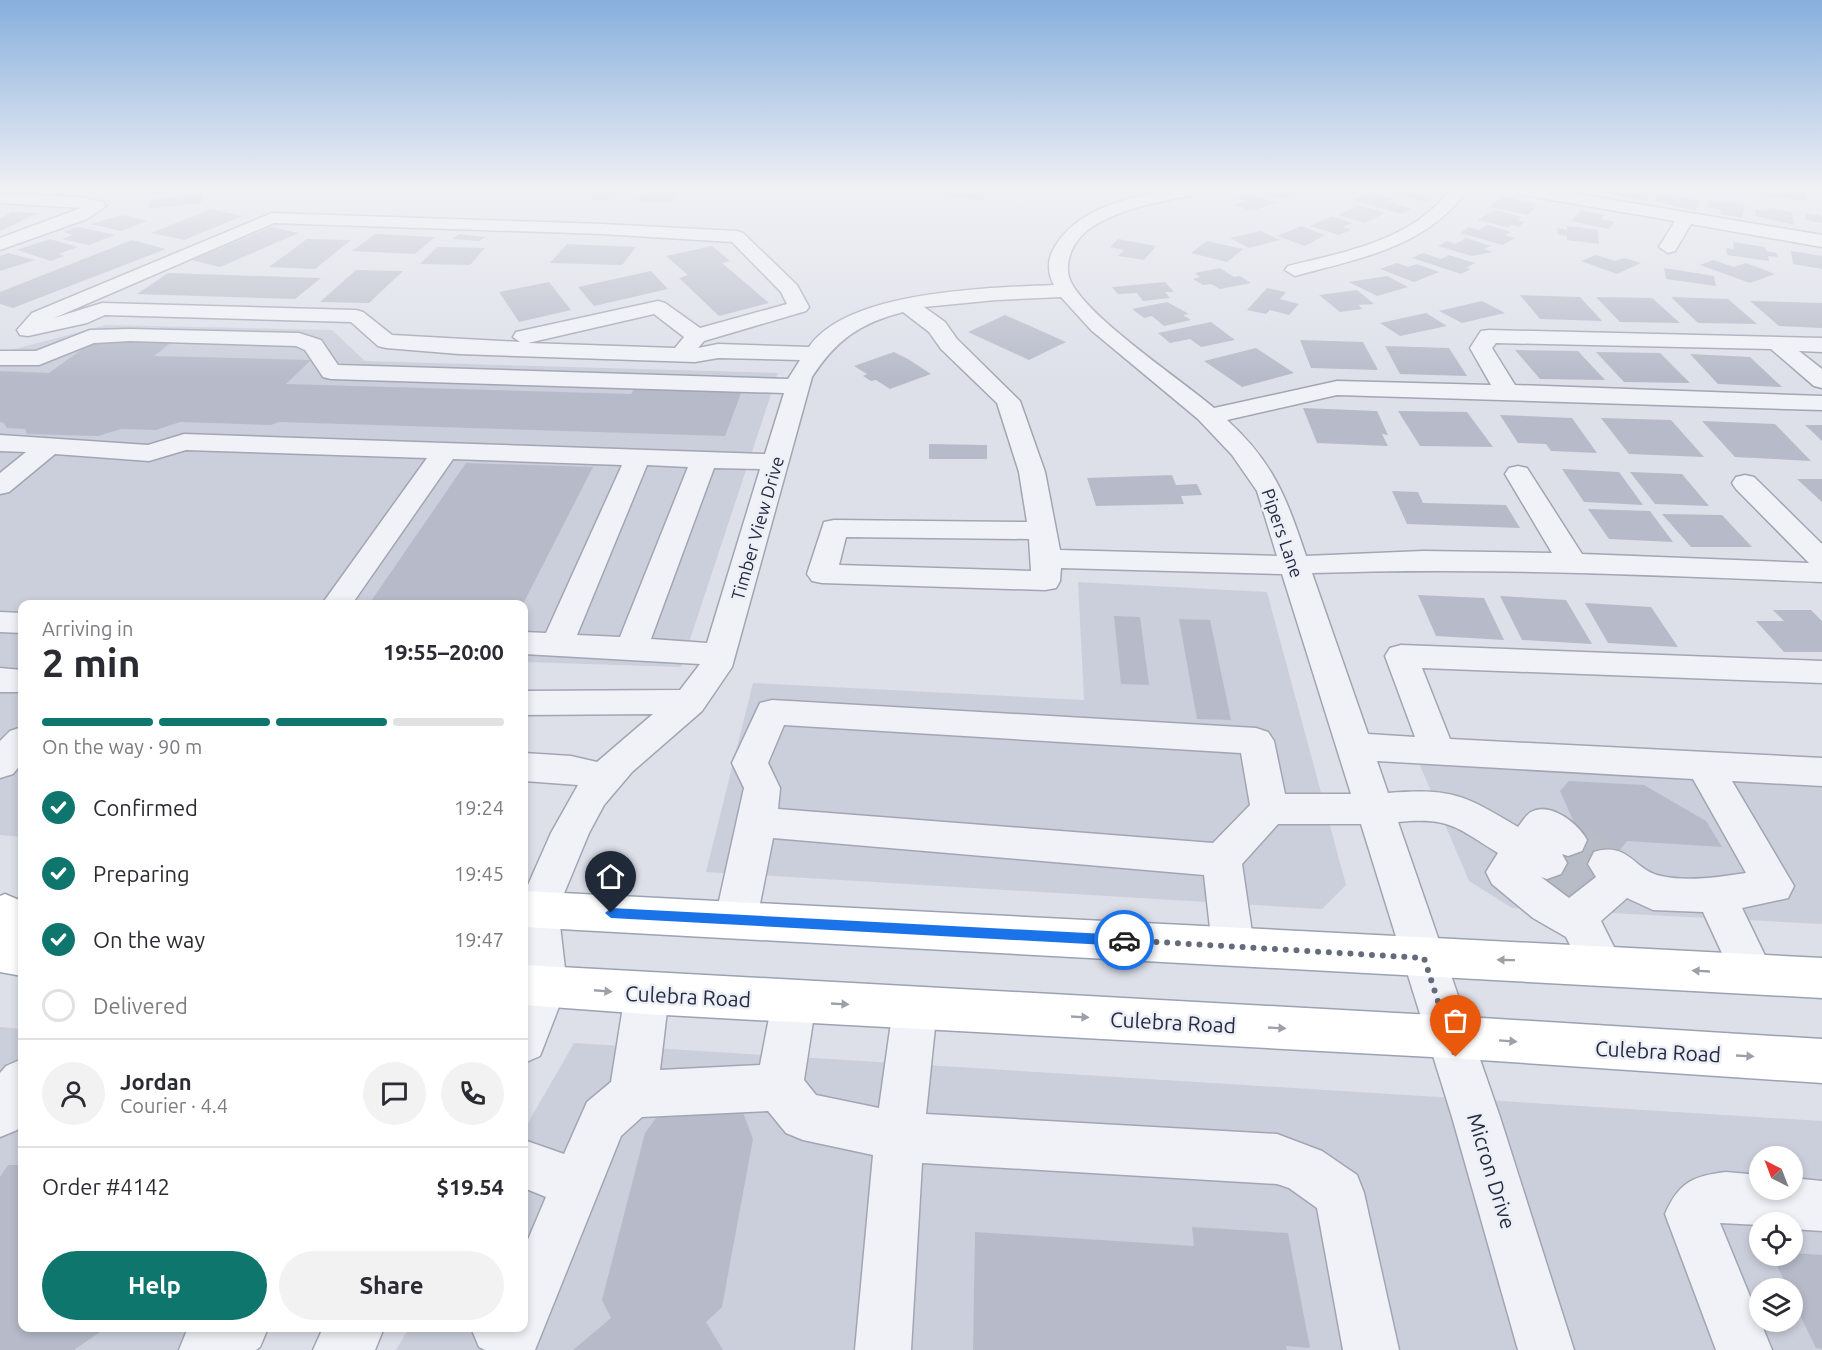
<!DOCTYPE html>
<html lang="en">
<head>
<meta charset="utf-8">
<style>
	:root { --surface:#fff; --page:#f2f2f3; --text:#2b2b33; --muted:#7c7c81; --line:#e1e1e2; --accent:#0f766e }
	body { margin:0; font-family:Ubuntu,sans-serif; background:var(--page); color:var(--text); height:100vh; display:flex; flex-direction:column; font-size:22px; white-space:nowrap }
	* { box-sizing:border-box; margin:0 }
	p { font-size:20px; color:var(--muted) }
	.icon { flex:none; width:33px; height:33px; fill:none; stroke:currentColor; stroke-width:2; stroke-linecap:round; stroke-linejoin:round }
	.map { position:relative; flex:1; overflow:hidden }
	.side { position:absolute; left:18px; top:600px; width:510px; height:732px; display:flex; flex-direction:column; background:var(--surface); border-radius:12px; box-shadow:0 3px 9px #0003 }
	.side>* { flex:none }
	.needle { width:39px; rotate:318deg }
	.fabs { position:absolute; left:1749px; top:1146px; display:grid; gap:12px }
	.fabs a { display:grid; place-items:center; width:54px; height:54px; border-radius:50%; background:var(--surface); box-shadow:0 3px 9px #0003; font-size:30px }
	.pin { position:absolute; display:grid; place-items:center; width:51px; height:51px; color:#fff; margin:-62px -26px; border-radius:50% 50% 50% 0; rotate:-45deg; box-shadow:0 0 6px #0007 }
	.pin .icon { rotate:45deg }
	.courier { position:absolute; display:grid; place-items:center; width:60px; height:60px; margin:-30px; border:4px solid #1a73e8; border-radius:50%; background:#fff; color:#222; box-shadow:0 2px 8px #0007 }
	.summary em { font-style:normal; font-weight:700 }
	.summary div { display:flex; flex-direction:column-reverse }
	.summary { display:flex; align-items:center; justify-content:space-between; height:102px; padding:0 24px }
	h1 { font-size:39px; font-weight:700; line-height:45px }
	.bar { display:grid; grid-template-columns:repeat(4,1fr); gap:9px 6px; align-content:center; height:72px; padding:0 24px }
	.bar i { height:8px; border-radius:4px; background:var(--line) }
	.bar .current { background:var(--accent) }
	.bar p { grid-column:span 4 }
	.line { display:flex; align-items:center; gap:15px; padding:0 24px; border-top:2px solid var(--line) }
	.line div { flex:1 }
	.round { display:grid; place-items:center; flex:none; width:63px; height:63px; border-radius:32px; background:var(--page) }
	ol { padding:0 24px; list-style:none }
	li { display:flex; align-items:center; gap:18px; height:66px }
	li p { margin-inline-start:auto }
	li .icon { padding:6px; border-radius:50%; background:var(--accent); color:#fff; stroke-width:4 }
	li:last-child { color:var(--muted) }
	li i { width:33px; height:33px; border:3px solid var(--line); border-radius:50% }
	.cta { display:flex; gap:12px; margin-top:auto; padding:12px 24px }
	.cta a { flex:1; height:69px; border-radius:36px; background:var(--accent); color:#fff; font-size:24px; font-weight:700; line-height:69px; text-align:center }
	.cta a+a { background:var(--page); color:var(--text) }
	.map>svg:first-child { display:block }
	.built { fill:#cbcfdb; fill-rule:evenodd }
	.building { fill:#b7bbc9 }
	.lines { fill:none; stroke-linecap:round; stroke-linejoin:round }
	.minor-tunnel { stroke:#b8bcc7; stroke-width:39; stroke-dasharray:39 20; stroke-linecap:butt }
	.minor-casing { stroke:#a2a6b3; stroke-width:3 }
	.major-casing { stroke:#9ba2b5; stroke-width:3 }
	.minor { fill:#f0f2f7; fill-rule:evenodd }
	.major { fill:#fff; fill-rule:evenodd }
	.oneway { fill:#9da0aa }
	.route { fill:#1a73e8 }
	.done { stroke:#656a7c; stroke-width:6; stroke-dasharray:0 10.8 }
	.labels { text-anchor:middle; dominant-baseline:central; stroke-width:5; stroke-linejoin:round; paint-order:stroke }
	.street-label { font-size:18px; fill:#252b41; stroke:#edeff6 }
	.near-street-label { font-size:21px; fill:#252b41; stroke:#edeff6 }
</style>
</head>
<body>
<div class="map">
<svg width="1822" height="1350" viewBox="0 0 1822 1350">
	<rect width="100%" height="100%" fill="#dde0e9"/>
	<g class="built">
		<path d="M106 325 332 330 365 361 778 373 681 667 524 662V604H22V837L0 835V353Z"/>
		<path d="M1078 582 1267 592 1346 885 1322 909 706 872 753 683 1084 700Z"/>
		<path d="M1416 756 1822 779V924L1512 908 1469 881Z"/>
		<path d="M0 1027 22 1029V1328H261L245 1350H0Z"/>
		<path d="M574 1043 1822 1121V1350H396L409 1328H524V1130ZM1760 1156H1792V1190H1760ZM1760 1222H1792V1256H1760ZM1760 1288H1792V1322H1760Z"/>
	</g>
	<g class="building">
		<path d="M150 190H176V192L148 195Z"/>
		<path d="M646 190H680L671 202 637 201Z"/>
		<path d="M944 190H989L981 200 940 195Z"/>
		<path d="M1267 190H1303L1283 199 1261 193Z"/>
		<path d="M1379 190H1401L1433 198 1426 202Z"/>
		<path d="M1607 190H1636L1650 193 1647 201 1605 193Z"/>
		<path d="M1762 190 1805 191 1808 201 1764 196Z"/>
		<path d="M584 191V190L628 191 599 201 590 198 597 195Z"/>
		<path d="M1370 192 1395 199 1388 202 1411 209 1401 214 1353 200Z"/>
		<path d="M1659 193 1700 201 1695 211 1655 201Z"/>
		<path d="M203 194 201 203 147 209 150 200Z"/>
		<path d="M1250 194 1276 203 1251 211 1234 205 1245 201 1236 198Z"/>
		<path d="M1501 196 1538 204 1528 215 1490 207Z"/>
		<path d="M1710 200 1745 204 1742 218 1720 214 1721 210 1707 207Z"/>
		<path d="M1359 205 1385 213 1365 223 1338 215Z"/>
		<path d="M1768 208 1792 212 1794 225 1756 216 1755 209 1769 211Z"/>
		<path d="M211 209 243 216 184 240 151 233Z"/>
		<path d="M1495 210 1522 217 1518 220 1524 222 1519 227 1511 225 1508 227 1477 220Z"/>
		<path d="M1581 210 1605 215 1601 219 1615 222 1609 229 1571 221Z"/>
		<path d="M12 212 38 213 0 231V218Z"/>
		<path d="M1806 213 1822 216V223L1805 220Z"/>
		<path d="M123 215 147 221 121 231 90 224Z"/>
		<path d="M1332 216 1352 223 1343 227 1351 230 1339 235 1310 226Z"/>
		<path d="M1488 225 1511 232 1505 235 1515 238 1503 245 1460 233 1469 227 1479 230Z"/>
		<path d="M1301 226 1325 235 1305 246 1277 236Z"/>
		<path d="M1567 226 1598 230 1599 244 1567 240V236L1558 235 1557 228 1567 230Z"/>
		<path d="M78 227 115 235 89 245 62 239 73 235 63 232Z"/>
		<path d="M271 227 299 233 220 267 192 260Z"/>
		<path d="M1261 231 1280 240 1249 248 1230 238Z"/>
		<path d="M375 234 435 237 415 254 352 251Z"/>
		<path d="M459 234 486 237 479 241 453 239Z"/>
		<path d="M1466 238 1491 246 1484 249 1493 252 1472 256 1438 246 1447 241 1455 244Z"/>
		<path d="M50 239 78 247 58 254 64 256 51 261 17 250Z"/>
		<path d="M307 239 351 240 315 269 269 267Z"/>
		<path d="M1118 239 1156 246 1144 260 1118 256 1124 250 1110 247Z"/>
		<path d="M132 240 166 249 13 308 0 304V292Z"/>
		<path d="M1207 241 1243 249 1227 262 1191 253Z"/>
		<path d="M1733 242 1765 247 1766 251 1776 253 1778 257 1768 256 1769 261 1727 255 1726 248 1734 249Z"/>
		<path d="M567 244 636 247 622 265 550 263Z"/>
		<path d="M712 246 730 261 722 263 769 303 719 316 679 278 688 275 666 256Z"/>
		<path d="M437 247 485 248 470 265 420 264Z"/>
		<path d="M1791 251 1822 256V269L1793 264Z"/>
		<path d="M8 253 35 260 0 271V256Z"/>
		<path d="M1423 253 1441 259 1449 255 1475 263 1466 268 1471 269 1461 274 1412 258Z"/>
		<path d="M1596 255 1615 261 1624 258 1641 263 1617 274 1581 261Z"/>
		<path d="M1713 260 1734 267 1746 263 1775 274 1750 283 1700 265Z"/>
		<path d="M1397 263 1408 267 1417 264 1439 272 1414 282 1380 269Z"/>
		<path d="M1220 268 1234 277 1240 276 1251 283 1220 289 1211 284 1203 285 1193 279 1200 277 1195 273Z"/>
		<path d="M1664 268 1714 276 1716 286 1666 279Z"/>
		<path d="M356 270 403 271 369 303 320 302Z"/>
		<path d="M651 271 668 289 594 306 578 287Z"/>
		<path d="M168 273 321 278 295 299 137 294Z"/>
		<path d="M1387 276 1408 287 1377 296 1349 282Z"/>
		<path d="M549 282 571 310 519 322 499 292Z"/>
		<path d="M1165 282 1174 292H1165L1170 298 1143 301 1137 293 1118 294 1112 287Z"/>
		<path d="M1267 288 1286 292 1280 299 1299 304 1289 315 1270 310 1266 314 1247 310Z"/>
		<path d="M1357 290 1374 304 1358 305 1363 309 1340 312 1319 295Z"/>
		<path d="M1520 295 1580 297 1602 321 1540 319Z"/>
		<path d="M1596 297 1652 298 1680 323 1620 322Z"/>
		<path d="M1671 297 1728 299 1757 324 1698 323Z"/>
		<path d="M1482 301 1505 313 1462 323 1439 311Z"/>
		<path d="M1750 301 1822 303V328L1779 326Z"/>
		<path d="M1167 302 1189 314 1183 315 1191 320 1164 326 1152 316 1144 318 1132 309Z"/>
		<path d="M1426 313 1447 326 1400 336 1380 323Z"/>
		<path d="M1005 315 1066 342 1029 360 968 332Z"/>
		<path d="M1211 322 1235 340 1201 347 1190 339 1170 343 1158 333Z"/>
		<path d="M96 339 173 341 154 356 311 360 286 384 631 394 636 385 743 388 725 436 279 422 271 425 180 422 156 430 121 429 98 436 27 434 25 429 7 428 4 423 0 422V371L49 373Z"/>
		<path d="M1300 340 1363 342 1378 370 1311 368Z"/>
		<path d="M1385 346 1449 348 1467 376 1400 374Z"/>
		<path d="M1256 348 1294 373 1242 387 1204 361Z"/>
		<path d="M1515 350 1578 351 1605 380 1540 379Z"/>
		<path d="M894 352 908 359 931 374 890 389 876 380 871 381 863 376 867 374 854 366Z"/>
		<path d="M1596 352 1660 353 1690 383 1624 382Z"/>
		<path d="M1690 354 1750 357 1782 387 1718 384Z"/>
		<path d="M1303 408 1377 411 1388 435 1382 434 1388 446 1317 443Z"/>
		<path d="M1398 411 1467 412 1493 447 1420 446Z"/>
		<path d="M1500 415 1572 418 1597 453 1551 451 1546 444 1518 443Z"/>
		<path d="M1601 418 1671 420 1704 457 1629 454Z"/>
		<path d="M1702 421 1775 424 1811 461 1735 457Z"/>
		<path d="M1805 425H1822V441Z"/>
		<path d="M929 444 987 445V459H929Z"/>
		<path d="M466 463 593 467 523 604H369Z"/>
		<path d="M1562 469 1619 472 1643 505 1584 502Z"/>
		<path d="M1630 472 1682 474 1709 506 1655 504Z"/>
		<path d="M1172 475 1176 485 1197 484 1202 495 1181 496 1184 504 1096 506 1087 478Z"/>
		<path d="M1797 479H1822V502Z"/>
		<path d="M1392 491 1418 492 1423 503 1506 505 1520 528 1407 524Z"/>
		<path d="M1588 509 1650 511 1673 542 1609 539Z"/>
		<path d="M1662 514 1722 515 1752 547H1691Z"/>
		<path d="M1418 595 1484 598 1504 640 1436 636Z"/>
		<path d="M1500 596 1566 600 1592 644 1522 640Z"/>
		<path d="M1585 603 1651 607 1678 647 1608 643Z"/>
		<path d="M1773 610H1811L1822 621V652H1784L1756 621H1784Z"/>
		<path d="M1114 616 1140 617 1149 685 1121 684Z"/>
		<path d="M1179 619 1210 620 1231 720 1197 719Z"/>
		<path d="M1569 781 1644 785 1706 821 1722 847 1627 841 1573 907 1532 881 1577 829 1560 791Z"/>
		<path d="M668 1102 741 1107 753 1139 722 1307 706 1322 723 1350H573L611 1318 602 1300 645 1133Z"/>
		<path d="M8 1165H22V1328H106L74 1350H0V1177Z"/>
		<path d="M1192 1227 1288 1233 1310 1348 1286 1346 1287 1350H973L975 1232 1194 1246Z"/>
		<path d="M1792 1253 1822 1255V1349L1816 1348 1792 1299V1288H1788L1772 1256H1792Z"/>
	</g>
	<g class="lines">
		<g class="minor-tunnel">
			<path d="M1568 840 1608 864"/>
			<path d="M1547 863 1587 889"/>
		</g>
		<g class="minor-casing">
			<g id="minor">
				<path d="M1165 190H1198L1196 194C1161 202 1123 207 1092 227 1076 237 1064 258 1069 277 1079 312 1183 381 1214 408L1337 381 1491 385 1470 348 1481 331 1489 330 1822 338V352L1799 351 1822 369V388L1814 386 1771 349 1496 343 1492 348 1515 385 1822 396V410L1337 395 1227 420C1274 463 1286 497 1306 556L1423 551 1552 553 1505 474 1509 468 1518 466 1527 468 1582 554 1809 563 1736 489 1732 483 1736 477 1745 475 1754 477 1822 544V582C1652 575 1482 567 1312 573L1368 734 1415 737 1385 656 1390 648 1401 645 1822 661V683L1422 668 1450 739 1822 758V786L1732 781 1794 886 1788 898 1742 908 1774 974 1768 988 1753 993 1738 988 1703 912 1653 910 1627 898 1601 921 1623 965 1617 979 1602 984 1587 979 1566 937 1533 918 1492 884 1486 872 1498 853C1456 827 1449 817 1398 822L1500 1117 1574 1350H1518L1452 1117 1361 824H1278L1242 864 1254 946 1248 959 1233 965 1218 959 1212 946 1204 875 773 838 757 919 751 932 736 937 721 932 715 919 744 788 732 763 760 703 772 700 1256 728 1268 732 1274 741 1285 794H1351L1282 574 1061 568 1060 581 1056 588 1045 590 822 583 812 581 807 574 824 522 834 520 1027 522 1019 472 997 403 941 349 929 332 903 312C860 323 836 340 812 377L732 667 702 711 632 772 604 805 589 833 558 908 567 986 540 1056 524 1063V894L551 833 578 785 524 781V753L571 756 597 762 653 714 524 715V691L680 690 700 664 524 654V632L546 633 622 465 453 459 352 604H322L427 458 186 450 149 461 55 454 9 492 0 494V473L26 452 0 451V435L148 445 184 434 765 454 784 393 331 379 323 377 305 350 296 346 130 341 94 343 39 365H0V351H36L90 330 130 329 299 333 321 340 338 365 788 379 800 360 718 358 695 362 459 354 386 348 378 346 351 322 105 315 87 323 28 336 20 335 17 330 32 313 272 213 602 224 737 231 743 233 797 285 809 307 806 311 704 341 698 348 718 344 809 347C848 290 990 288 1054 285 1048 275 1047 261 1053 250 1075 209 1123 200 1165 190ZM274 223 602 234 732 242 781 292 787 304 700 328 665 303 658 301 516 332 513 337 520 342 392 335 363 312 356 310 102 303 54 318ZM1061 297 1091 330 1198 419 1232 455 1257 491 1277 556 1060 550 1045 472 1020 401 957 339 945 322 924 307 996 300ZM654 314 684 337 675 348 528 343ZM647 465 688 467 620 637 577 635ZM714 468 760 469 707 643 651 639ZM846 537 1029 539 1031 571 839 565ZM784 725 1241 753 1250 805 1213 843 778 809 780 788 768 763ZM1377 761 1693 779 1746 873C1719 877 1688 882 1661 876 1634 871 1629 841 1594 852L1588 864 1596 877 1569 898 1541 877 1547 879 1561 874 1567 863 1562 854 1568 856 1582 851 1587 840C1579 824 1550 801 1531 812 1526 815 1522 822 1518 827 1464 795 1453 788 1388 793Z"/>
				<path d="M1450 190H1467C1429 245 1363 258 1302 274L1295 276 1285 270 1288 266C1345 252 1413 240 1450 190Z"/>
				<path d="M1514 190H1554L1822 235V247L1691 224 1675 251 1668 253 1659 247 1675 221 1522 195Z"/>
				<path d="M0 193 80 197 103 202 106 206 87 219 0 250V238L81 208 0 203Z"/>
				<path d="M0 612 22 613V633L0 632Z"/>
				<path d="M0 668 22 670V692H0Z"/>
				<path d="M22 727V763L13 774 0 778V741L10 731Z"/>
				<path d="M647 974 662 980 669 994 660 1070 760 1065 772 1002 778 988 794 982 810 988 816 1002 804 1080 816 1095 879 1108 893 1008 899 994 915 987 931 994 937 1008 926 1114 1277 1134 1322 1151 1357 1175 1364 1193 1399 1350H1343L1317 1208 1289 1188 1277 1184 922 1163 911 1350H855L873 1155 803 1140 786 1133 768 1111 642 1117 621 1136 535 1350H485L479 1347 471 1328H524V1249L546 1197 524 1188V1140L564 1154 587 1102 611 1082 625 994 632 980Z"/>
				<path d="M22 1059V1122L17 1130 0 1137V1073L6 1066Z"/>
				<path d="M1726 1172 1760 1175V1190H1792V1178L1822 1181V1231L1792 1229V1222H1760V1225L1720 1223 1772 1350H1716L1665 1214C1679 1182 1693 1176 1726 1172Z"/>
				<path d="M192 1328H268L260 1347 256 1350H179L187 1330Z"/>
				<path d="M323 1328H384L375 1350H313Z"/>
			</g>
		</g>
		<g class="major-casing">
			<g id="major">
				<path d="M524 891 1822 958V998L524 927Z"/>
				<path d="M5 894 19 900 22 906V976L0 972V896Z"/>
				<path d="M524 965 1450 1016 1822 1039V1083L1450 1058 647 1014 524 1005Z"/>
			</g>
		</g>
		<use href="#minor" class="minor"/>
		<use href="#major" class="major"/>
	</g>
	<defs><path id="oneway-solid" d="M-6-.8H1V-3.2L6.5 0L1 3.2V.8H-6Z" transform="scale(1.5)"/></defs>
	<g class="oneway">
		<use href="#oneway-solid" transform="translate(1506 960) rotate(-179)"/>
		<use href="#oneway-solid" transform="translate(1701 971) rotate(-177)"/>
		<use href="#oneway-solid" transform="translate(603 991) rotate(5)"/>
		<use href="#oneway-solid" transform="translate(840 1004) rotate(3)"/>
		<use href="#oneway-solid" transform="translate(1080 1017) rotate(3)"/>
		<use href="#oneway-solid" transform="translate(1277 1028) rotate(3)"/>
		<use href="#oneway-solid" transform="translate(1508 1041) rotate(4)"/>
		<use href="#oneway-solid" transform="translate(1745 1056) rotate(3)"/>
	</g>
	<linearGradient id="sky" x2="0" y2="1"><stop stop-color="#87afdd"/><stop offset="0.5" stop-color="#f0f1f5"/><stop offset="1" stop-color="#f0f1f5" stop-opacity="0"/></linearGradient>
	<rect width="1822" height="379" fill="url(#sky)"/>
	<path class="route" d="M611 908 1124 935 1130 940 1124 946 611 918 605 913Z"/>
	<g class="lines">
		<path class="done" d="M1124 940 1424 958 1456 1057"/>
	</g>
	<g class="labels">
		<g class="street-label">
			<text transform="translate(757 528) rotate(-74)">Timber View Drive</text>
			<text transform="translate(1283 533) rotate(71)">Pipers Lane</text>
		</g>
		<g class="near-street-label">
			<text transform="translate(688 996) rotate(3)">Culebra Road</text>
			<text transform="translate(1173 1022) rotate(3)">Culebra Road</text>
			<text transform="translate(1658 1051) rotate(3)">Culebra Road</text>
			<text transform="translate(1492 1171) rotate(73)">Micron Drive</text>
		</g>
	</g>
</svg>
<div class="fabs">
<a><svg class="needle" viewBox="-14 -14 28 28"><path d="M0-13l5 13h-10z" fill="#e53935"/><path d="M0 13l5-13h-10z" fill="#7c7c81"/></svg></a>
<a><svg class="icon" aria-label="locate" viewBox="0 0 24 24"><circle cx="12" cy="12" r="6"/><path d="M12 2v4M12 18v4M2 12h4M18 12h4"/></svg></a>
<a><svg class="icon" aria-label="layers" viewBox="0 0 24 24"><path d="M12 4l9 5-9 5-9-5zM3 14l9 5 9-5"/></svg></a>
</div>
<div class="pin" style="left:1456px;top:1057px;background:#ea580c"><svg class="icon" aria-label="bag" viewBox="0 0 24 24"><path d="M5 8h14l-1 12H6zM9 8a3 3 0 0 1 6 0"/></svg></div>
<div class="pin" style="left:611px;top:913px;background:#1f2937"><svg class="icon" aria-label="home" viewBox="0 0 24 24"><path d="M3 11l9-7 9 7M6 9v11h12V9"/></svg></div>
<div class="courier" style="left:1124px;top:940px"><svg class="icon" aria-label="car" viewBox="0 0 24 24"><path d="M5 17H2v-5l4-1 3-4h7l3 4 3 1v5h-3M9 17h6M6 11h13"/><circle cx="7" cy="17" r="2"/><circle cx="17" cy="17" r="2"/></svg></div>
<section class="side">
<div class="summary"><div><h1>2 min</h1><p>Arriving in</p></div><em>19:55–20:00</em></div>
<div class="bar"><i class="current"></i><i class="current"></i><i class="current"></i><i></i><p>On the way · 90 m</p></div>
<ol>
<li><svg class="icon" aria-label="check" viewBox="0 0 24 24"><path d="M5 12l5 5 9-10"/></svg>Confirmed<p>19:24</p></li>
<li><svg class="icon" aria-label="check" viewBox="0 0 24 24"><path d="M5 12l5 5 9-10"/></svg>Preparing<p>19:45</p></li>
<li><svg class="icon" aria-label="check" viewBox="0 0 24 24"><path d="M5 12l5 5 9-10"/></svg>On the way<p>19:47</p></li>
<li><i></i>Delivered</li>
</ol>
<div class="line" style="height:108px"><a class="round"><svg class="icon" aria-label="person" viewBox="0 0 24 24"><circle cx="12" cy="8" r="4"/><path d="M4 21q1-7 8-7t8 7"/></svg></a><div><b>Jordan</b><p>Courier · 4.4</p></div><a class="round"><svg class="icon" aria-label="chat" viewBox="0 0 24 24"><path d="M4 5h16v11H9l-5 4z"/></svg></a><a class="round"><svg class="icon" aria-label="phone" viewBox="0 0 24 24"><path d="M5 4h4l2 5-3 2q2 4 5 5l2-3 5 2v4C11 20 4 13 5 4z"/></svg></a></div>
<div class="line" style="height:78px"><div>Order #4142</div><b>$19.54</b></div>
<div class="cta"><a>Help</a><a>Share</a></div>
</section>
</div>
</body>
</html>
